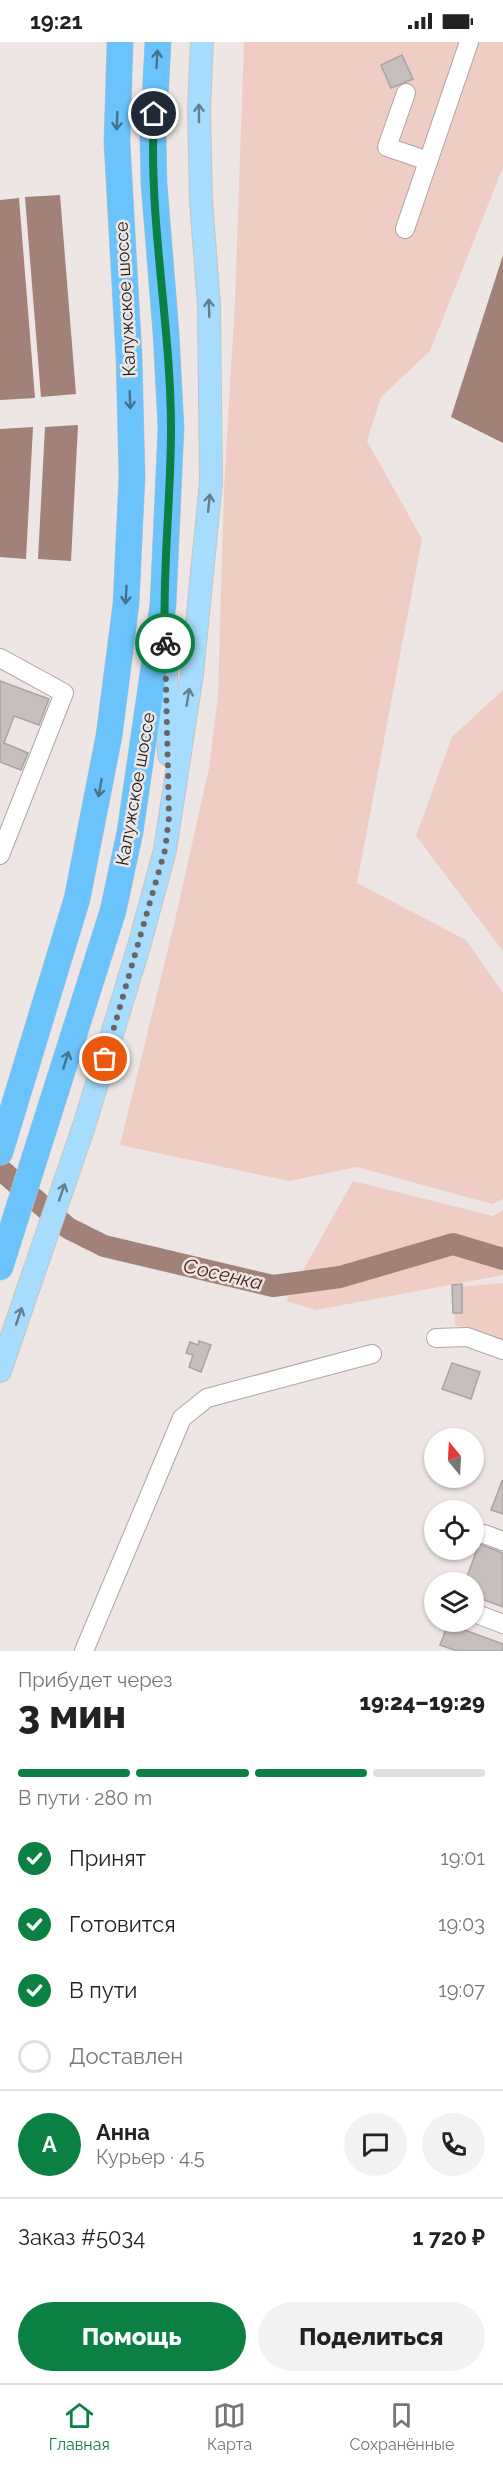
<!DOCTYPE html>
<html lang="ru">
<head>
<meta charset="utf-8">
<style>
	:root { --surface:#fff; --page:#f2f2f2; --text:#222; --muted:#767676; --line:#e0e0e0; --accent:#0b8043 }
	body { margin:0; font-family:Raleway,sans-serif; background:var(--page); color:var(--text); height:100vh; display:flex; flex-direction:column; font-size:22px; white-space:nowrap }
	* { box-sizing:border-box; margin:0 }
	p { font-size:20px; color:var(--muted) }
	.icon { flex:none; width:33px; height:33px; fill:none; stroke:currentColor; stroke-width:2; stroke-linecap:round; stroke-linejoin:round }
	.map { position:relative; height:1609px; overflow:hidden }
	.side { display:flex; flex-direction:column; background:var(--surface); flex:1 }
	.side>* { flex:none }
	.needle { width:39px; rotate:342deg }
	.tools { position:absolute; left:424px; top:1386px; display:grid; gap:12px }
	.tools a { display:grid; place-items:center; width:60px; height:60px; border-radius:50%; background:var(--surface); box-shadow:0 2px 4px #0004; font-size:30px }
	.pin { position:absolute; display:grid; place-items:center; width:51px; height:51px; color:#fff; margin:-26px; border:3px solid #fff; border-radius:50%; box-shadow:0 2px 6px #0007 }
	.courier { position:absolute; display:grid; place-items:center; width:60px; height:60px; margin:-30px; border:4px solid #0b8043; border-radius:50%; background:#fff; color:#222; box-shadow:0 2px 8px #0007 }
	.overview em { font-style:normal; font-weight:800 }
	.overview div { display:flex; flex-direction:column-reverse }
	.overview { display:flex; align-items:center; justify-content:space-between; height:102px; padding:0 18px }
	h1 { font-size:39px; font-weight:800; line-height:45px }
	.bar { display:grid; grid-template-columns:repeat(4,1fr); gap:9px 6px; align-content:center; height:72px; padding:0 18px }
	.bar i { height:8px; border-radius:4px; background:var(--line) }
	.bar .active { background:var(--accent) }
	.bar p { grid-column:span 4 }
	.line { display:flex; align-items:center; gap:15px; padding:0 18px; border-top:2px solid var(--line) }
	.line div { flex:1 }
	.round { display:grid; place-items:center; flex:none; width:63px; height:63px; border-radius:32px; background:var(--page) }
	ol { padding:0 18px; list-style:none }
	li { display:flex; align-items:center; gap:18px; height:66px }
	li p { margin-inline-start:auto }
	li .icon { padding:6px; border-radius:50%; background:var(--accent); color:#fff; stroke-width:4 }
	li:last-child { color:var(--muted) }
	li i { width:33px; height:33px; border:3px solid var(--line); border-radius:50% }
	.action { display:flex; gap:12px; margin-top:auto; padding:12px 18px }
	.action a { flex:1; height:69px; border-radius:36px; background:var(--accent); color:#fff; font-size:24px; font-weight:800; line-height:69px; text-align:center }
	.action a+a { background:var(--page); color:var(--text) }
	.status { display:flex; justify-content:space-between; align-items:center; height:42px; padding:0 30px; background:var(--surface); direction:ltr }
	.status svg { height:16px; fill:currentColor }
	.dock { display:flex; justify-content:space-around; align-items:center; height:84px; border-top:2px solid var(--line); background:var(--surface); font-size:16px; color:var(--muted) }
	.dock a { display:grid; justify-items:center; gap:3px }
	.dock .active { color:var(--accent) }
	.map>svg:first-child { display:block }
	.green { fill:#f0cdc4 }
	.water { fill:#a28178 }
	.lines { fill:none; stroke-linecap:round; stroke-linejoin:round }
	.river { stroke:#a28178; stroke-width:22 }
	.building { fill:#c6bfbd; stroke:#aaa3a2; stroke-width:1.5 }
	.minor-casing { stroke:#aca6a4; stroke-width:20 }
	.major-casing { stroke:#c6c5c5; stroke-width:24 }
	.highway-casing { stroke:#c6c5c5; stroke-width:27 }
	.minor { stroke:#fff; stroke-width:18 }
	.major { stroke:#a6dcfd; stroke-width:22 }
	.highway { stroke:#6ac4fb; stroke-width:26 }
	.oneway { stroke:#46728d }
	.oneway2 { stroke:#647e8e }
	.done { stroke:#696564; stroke-width:6; stroke-dasharray:0 10.8 }
	.route { stroke:#0b8043; stroke-width:8 }
	.labels { text-anchor:middle; dominant-baseline:central; stroke-width:5; stroke-linejoin:round; paint-order:stroke }
	.street-label { font-size:18px; fill:#22201f; stroke:#ede6e4 }
	.water-label { font-size:20px; font-style:italic; fill:#522419; stroke:#ede6e4 }
</style>
</head>
<body>
<div class="status"><b>19:21</b><svg viewBox="0 0 49 12"><path d="M0 12V9h3v3zM5 12V6h3v6zM10 12V3h3v9zM15 12V0h3v12zM26 1h20v11H26zM47 4h2v5h-2z"/></svg></div>
<div class="map">
<svg width="503" height="1609" viewBox="0 0 503 1609">
	<rect width="100%" height="100%" fill="#ede6e4"/>
	<g class="green">
		<path d="M244 0H503V125L430 309 381 355 367 399 422 497 357 841 466 898 503 951V1157L492 1162 357 1125 289 1139 120 1103 175 878 209 726 218 654 224 446 235 259Z"/>
		<path d="M503 648V909L416 794 452 695Z"/>
		<path d="M353 1139 493 1174 503 1168V1233L316 1268 286 1259Z"/>
		<path d="M503 1241V1298L455 1283 456 1245Z"/>
	</g>
	<g class="water">
		<path d="M60 153 76 352 41 355 25 155Z"/>
		<path d="M19 156 35 356 0 358V158Z"/>
		<path d="M503 213V401L451 375Z"/>
		<path d="M78 383 71 519 38 517 45 385Z"/>
		<path d="M33 385 26 517 0 515V387Z"/>
	</g>
	<g class="lines">
		<path class="river" d="M0 1127 68 1186 104 1204 273 1244 340 1235 453 1202 503 1217"/>
	</g>
	<g class="building">
		<path d="M402 13 413 37 391 46 381 23Z"/>
		<path d="M0 639 49 657 39 683 14 674 4 701 28 711 21 728 0 720Z"/>
		<path d="M462 1242V1271H453L452 1243Z"/>
		<path d="M199 1299 211 1303 201 1330 189 1325 193 1313 186 1311 190 1300 198 1303Z"/>
		<path d="M452 1321 480 1330 471 1357 442 1347Z"/>
		<path d="M502 1439H503V1472L491 1468Z"/>
		<path d="M479 1502 503 1511V1565L474 1554V1540H465Z"/>
		<path d="M448 1582 503 1602V1609H457L440 1603Z"/>
	</g>
	<g class="lines">
		<g class="minor-casing">
			<g id="minor">
				<path d="M406 51 387 105 428 119"/>
				<path d="M405 187 469 0"/>
				<path d="M0 616 64 651 0 813"/>
				<path d="M436 1296 467 1295 503 1308"/>
				<path d="M484 1492 503 1499"/>
				<path d="M474 1571 503 1582"/>
				<path d="M84 1609 182 1376 207 1356 372 1312"/>
			</g>
		</g>
		<g class="major-casing">
			<g id="major">
				<path d="M165 602 169 713"/>
				<path d="M0 1329 84 1084 139 904 165 808 192 632 211 440 209 263 201 159 199 67 202 0"/>
			</g>
		</g>
		<g class="highway-casing">
			<g id="highway">
				<path d="M0 1110 77 857 109 694 126 562 132 434 129 315 117 101 120 0"/>
				<path d="M0 1225 113 869 130 790 163 563 171 386 166 291 154 142 153 95 158 0"/>
			</g>
		</g>
		<use href="#minor" class="minor"/>
		<use href="#major" class="major"/>
		<use href="#highway" class="highway"/>
	</g>
	<defs><path id="oneway-shaft" d="M-6 0H5M1.5-3L5.5 0L1.5 3" fill="none" stroke-width="1.6" stroke-linecap="round" stroke-linejoin="round" transform="scale(1.5)"/></defs>
	<g class="oneway">
		<use href="#oneway-shaft" transform="translate(157 17) rotate(-87)"/>
		<use href="#oneway-shaft" transform="translate(117 79) rotate(92)"/>
		<use href="#oneway-shaft" transform="translate(130 358) rotate(88)"/>
		<use href="#oneway-shaft" transform="translate(126 553) rotate(93)"/>
		<use href="#oneway-shaft" transform="translate(100 746) rotate(100)"/>
		<use href="#oneway-shaft" transform="translate(66 1018) rotate(-73)"/>
	</g>
	<g class="oneway2">
		<use href="#oneway-shaft" transform="translate(199 71) rotate(-90)"/>
		<use href="#oneway-shaft" transform="translate(209 266) rotate(-92)"/>
		<use href="#oneway-shaft" transform="translate(209 461) rotate(-84)"/>
		<use href="#oneway-shaft" transform="translate(188 655) rotate(-81)"/>
		<use href="#oneway-shaft" transform="translate(62 1150) rotate(-71)"/>
		<use href="#oneway-shaft" transform="translate(19 1274) rotate(-71)"/>
	</g>
	<g class="lines">
		<path class="done" d="M105 1017 165 808 169 775 165 601"/>
		<path class="route" d="M154 72C148 177 171 282 171 387 171 458 162 530 165 601"/>
	</g>
	<g class="labels">
		<g class="street-label">
			<text transform="translate(125 257) rotate(-93)">Калужское шоссе</text>
			<text transform="translate(135 747) rotate(-80)">Калужское шоссе</text>
		</g>
		<g class="water-label">
			<text transform="translate(223 1232) rotate(13)">Сосенка</text>
		</g>
	</g>
</svg>
<div class="tools">
<a><svg class="needle" viewBox="-14 -14 28 28"><path d="M0-13l5 13h-10z" fill="#e53935"/><path d="M0 13l5-13h-10z" fill="#767676"/></svg></a>
<a><svg class="icon" aria-label="locate" viewBox="0 0 24 24"><circle cx="12" cy="12" r="6"/><path d="M12 2v4M12 18v4M2 12h4M18 12h4"/></svg></a>
<a><svg class="icon" aria-label="layers" viewBox="0 0 24 24"><path d="M12 4l9 5-9 5-9-5zM3 14l9 5 9-5"/></svg></a>
</div>
<div class="pin" style="left:105px;top:1017px;background:#ea580c"><svg class="icon" aria-label="bag" viewBox="0 0 24 24"><path d="M5 8h14l-1 12H6zM9 8a3 3 0 0 1 6 0"/></svg></div>
<div class="pin" style="left:154px;top:72px;background:#1f2937"><svg class="icon" aria-label="home" viewBox="0 0 24 24"><path d="M3 11l9-7 9 7M6 9v11h12V9"/></svg></div>
<div class="courier" style="left:165px;top:601px"><svg class="icon" aria-label="bike" viewBox="0 0 24 24"><circle cx="6" cy="16" r="4"/><circle cx="18" cy="16" r="4"/><path d="M6 16l4-8h5l3 8M10 8l3 8H6M13 5h3"/></svg></div>
</div>
<section class="side">
<div class="overview"><div><h1>3 мин</h1><p>Прибудет через</p></div><em>19:24–19:29</em></div>
<div class="bar"><i class="active"></i><i class="active"></i><i class="active"></i><i></i><p>В пути · 280 m</p></div>
<ol>
<li><svg class="icon" aria-label="check" viewBox="0 0 24 24"><path d="M5 12l5 5 9-10"/></svg>Принят<p>19:01</p></li>
<li><svg class="icon" aria-label="check" viewBox="0 0 24 24"><path d="M5 12l5 5 9-10"/></svg>Готовится<p>19:03</p></li>
<li><svg class="icon" aria-label="check" viewBox="0 0 24 24"><path d="M5 12l5 5 9-10"/></svg>В пути<p>19:07</p></li>
<li><i></i>Доставлен</li>
</ol>
<div class="line" style="height:108px"><b class="round" style="background:var(--accent);color:#fff">А</b><div><b>Анна</b><p>Курьер · 4.5</p></div><a class="round"><svg class="icon" aria-label="chat" viewBox="0 0 24 24"><path d="M4 5h16v11H9l-5 4z"/></svg></a><a class="round"><svg class="icon" aria-label="phone" viewBox="0 0 24 24"><path d="M5 4h4l2 5-3 2q2 4 5 5l2-3 5 2v4C11 20 4 13 5 4z"/></svg></a></div>
<div class="line" style="height:78px"><div>Заказ #5034</div><b>1 720 ₽</b></div>
<div class="action"><a>Помощь</a><a>Поделиться</a></div>
</section>
<nav class="dock">
<a class="active"><svg class="icon" aria-label="home" viewBox="0 0 24 24"><path d="M3 11l9-7 9 7M6 9v11h12V9"/></svg>Главная</a>
<a><svg class="icon" aria-label="map" viewBox="0 0 24 24"><path d="M3 6l6-2 6 2 6-2v14l-6 2-6-2-6 2zM9 4v14M15 6v14"/></svg>Карта</a>
<a><svg class="icon" aria-label="saved" viewBox="0 0 24 24"><path d="M7 4h10v16l-5-4-5 4z"/></svg>Сохранённые</a>
</nav>
</body>
</html>
